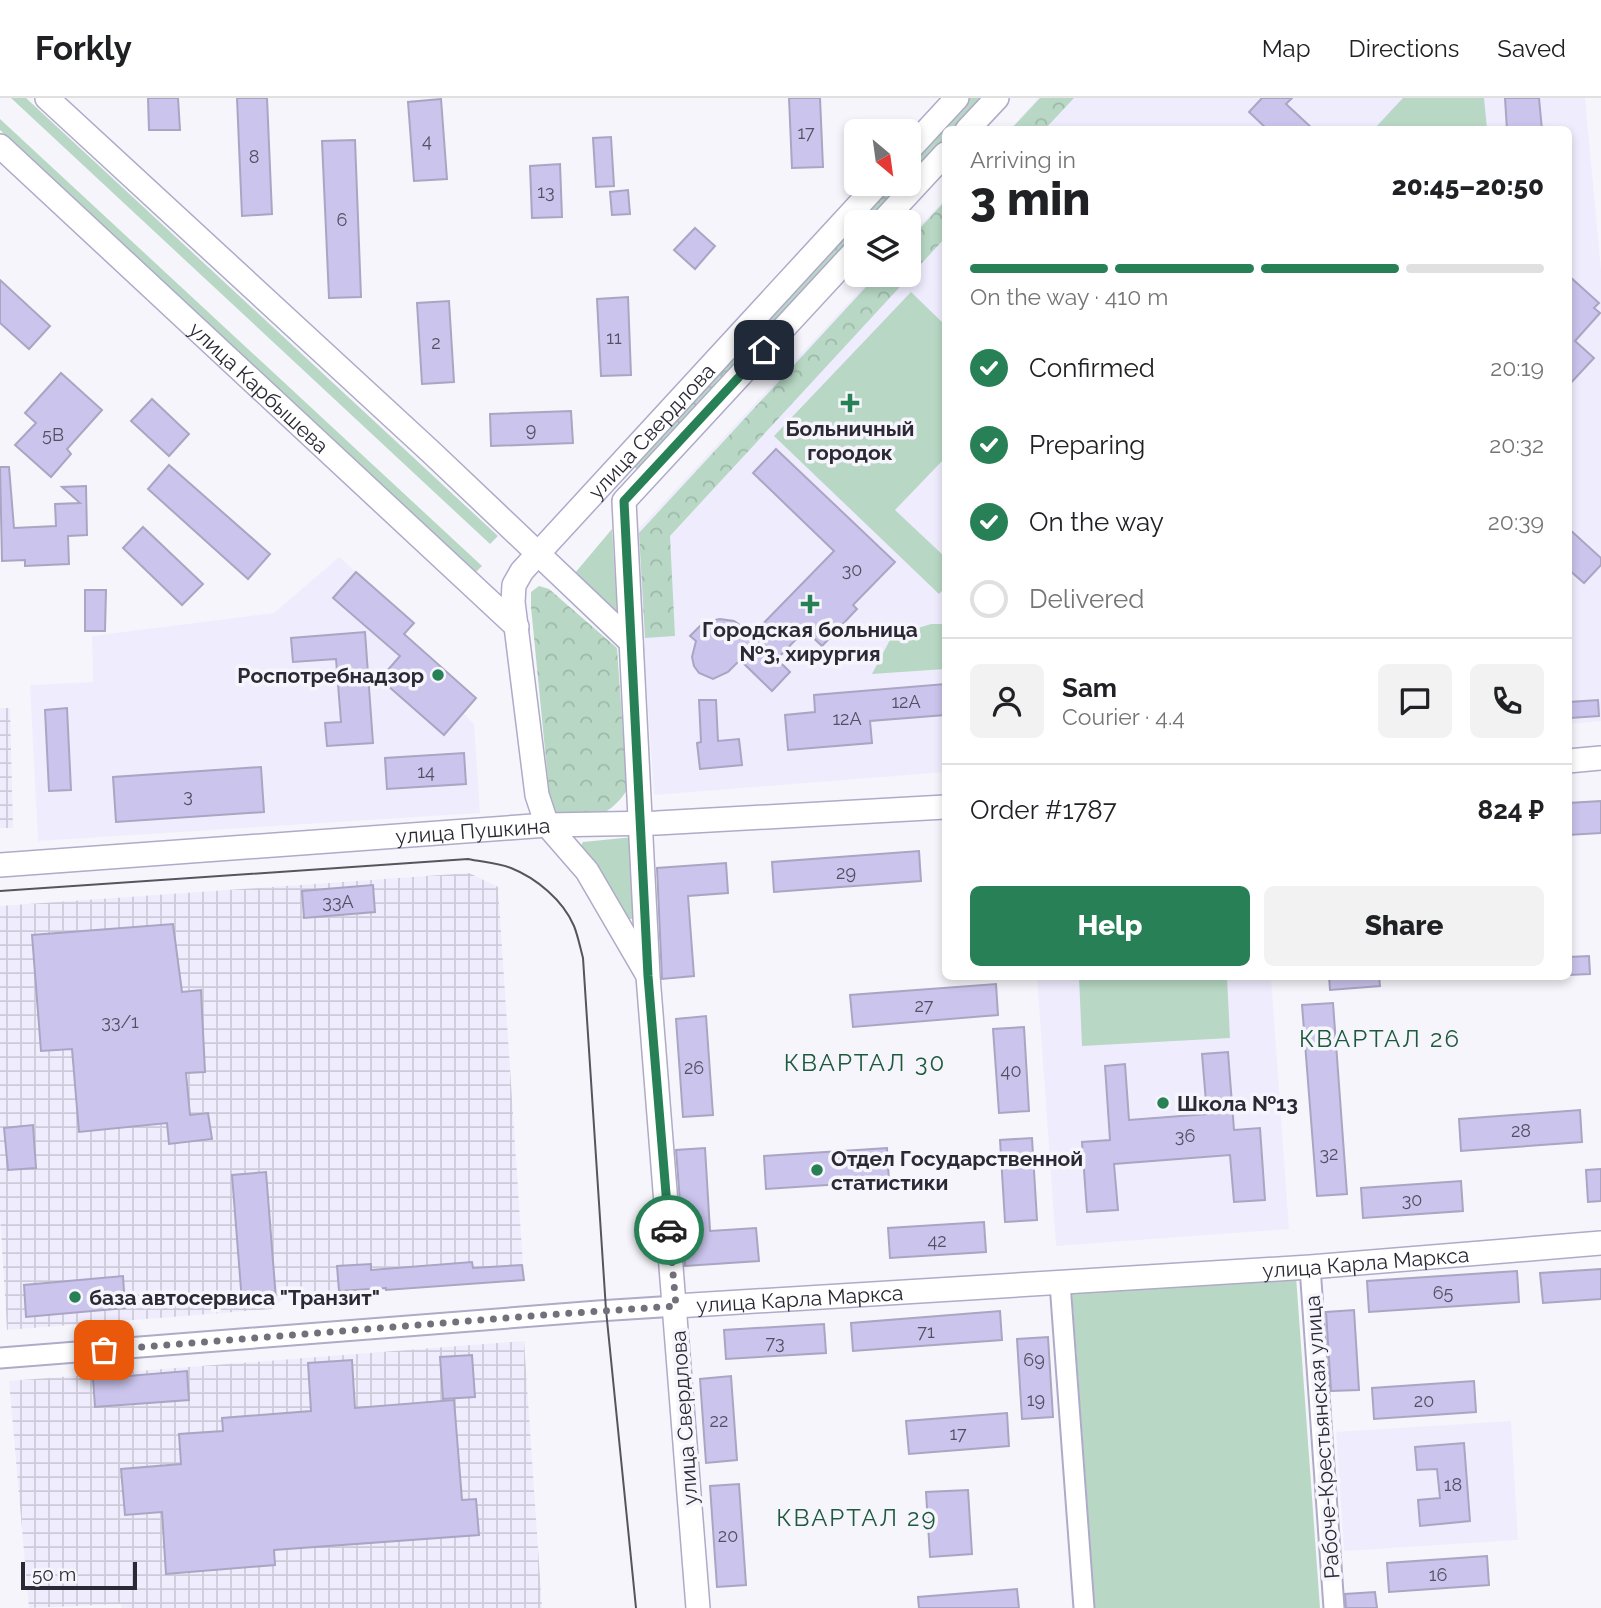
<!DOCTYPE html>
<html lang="en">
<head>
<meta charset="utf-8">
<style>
	:root { --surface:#fff; --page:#f2f2f2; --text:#202124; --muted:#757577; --line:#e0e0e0; --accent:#288156 }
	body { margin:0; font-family:Raleway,sans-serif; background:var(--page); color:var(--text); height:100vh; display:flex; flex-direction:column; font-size:26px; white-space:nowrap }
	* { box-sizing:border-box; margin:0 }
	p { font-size:23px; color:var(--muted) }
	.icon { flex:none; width:38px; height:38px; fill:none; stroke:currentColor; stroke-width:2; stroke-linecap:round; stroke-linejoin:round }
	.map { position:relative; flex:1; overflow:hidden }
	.details { position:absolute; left:942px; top:28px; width:630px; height:854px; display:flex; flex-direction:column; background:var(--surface); border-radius:10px; box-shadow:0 4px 10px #0003 }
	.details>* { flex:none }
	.needle { width:46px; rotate:151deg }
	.fabs { position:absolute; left:844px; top:21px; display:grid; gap:14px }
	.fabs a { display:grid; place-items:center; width:77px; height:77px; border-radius:10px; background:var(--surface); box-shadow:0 4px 10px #0003; font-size:35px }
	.scale { position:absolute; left:21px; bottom:18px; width:116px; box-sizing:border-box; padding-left:7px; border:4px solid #2b2935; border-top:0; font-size:19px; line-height:24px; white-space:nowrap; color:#2b2935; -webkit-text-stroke:5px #f6f5fb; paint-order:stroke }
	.pin { position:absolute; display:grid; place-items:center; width:60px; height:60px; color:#fff; margin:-30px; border-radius:14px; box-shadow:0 4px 10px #0006 }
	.courier { position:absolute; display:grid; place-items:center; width:70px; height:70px; margin:-35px; border:5px solid #288156; border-radius:50%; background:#fff; color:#222; box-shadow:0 2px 9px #0007 }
	.head em { font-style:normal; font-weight:800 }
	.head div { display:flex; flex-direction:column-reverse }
	.head { display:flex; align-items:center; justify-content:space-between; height:119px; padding:0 28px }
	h1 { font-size:46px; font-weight:800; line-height:52px }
	.bar { display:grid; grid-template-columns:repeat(4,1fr); gap:10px 7px; align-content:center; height:84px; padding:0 28px }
	.bar i { height:9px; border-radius:5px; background:var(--line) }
	.bar .selected { background:var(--accent) }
	.bar p { grid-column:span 4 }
	.line { display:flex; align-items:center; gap:18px; padding:0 28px; border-top:2px solid var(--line) }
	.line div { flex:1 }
	.round { display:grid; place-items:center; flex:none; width:74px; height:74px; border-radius:10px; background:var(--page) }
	ol { padding:0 28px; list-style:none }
	li { display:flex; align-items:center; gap:21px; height:77px }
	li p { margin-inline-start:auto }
	li .icon { padding:7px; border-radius:50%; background:var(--accent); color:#fff; stroke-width:4 }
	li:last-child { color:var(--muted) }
	li i { width:38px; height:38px; border:4px solid var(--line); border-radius:50% }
	.button { display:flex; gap:14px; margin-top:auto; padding:14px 28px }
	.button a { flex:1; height:80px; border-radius:10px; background:var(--accent); color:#fff; font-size:28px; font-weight:800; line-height:80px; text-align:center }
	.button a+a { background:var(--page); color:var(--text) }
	header { display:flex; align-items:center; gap:42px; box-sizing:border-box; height:98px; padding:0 35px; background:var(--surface); border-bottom:2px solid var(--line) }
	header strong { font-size:33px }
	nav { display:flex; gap:38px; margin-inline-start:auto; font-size:24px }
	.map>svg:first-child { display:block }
	.built { fill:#efedfd }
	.industrial { fill:url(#industrial-grid) }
	.green { fill:#b8d8c5 }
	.forest { fill:url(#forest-crowns) }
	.building { fill:#cbc4ec; stroke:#aaa5c3; stroke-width:2 }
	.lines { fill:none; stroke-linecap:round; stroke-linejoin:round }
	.minor-casing { stroke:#b0aac9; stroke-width:23 }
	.tertiary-casing { stroke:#b0aac9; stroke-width:26 }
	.minor { stroke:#fff; stroke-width:19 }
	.tertiary { stroke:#fff; stroke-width:23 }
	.tram { stroke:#56555f; stroke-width:2 }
	.done { stroke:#72707a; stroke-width:7; stroke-dasharray:0 12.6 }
	.route { stroke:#288156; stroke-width:9 }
	.poi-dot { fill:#288156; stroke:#f6f5fb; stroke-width:2.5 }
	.labels { text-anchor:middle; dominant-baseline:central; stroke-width:7; stroke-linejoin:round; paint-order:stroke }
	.number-label { font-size:18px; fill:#535063 }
	.street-label { font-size:21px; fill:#2b2935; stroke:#f6f5fb }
	.poi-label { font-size:21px; font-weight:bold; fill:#2b2935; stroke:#f6f5fb; text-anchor:start }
	.quarter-label { font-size:24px; letter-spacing:2px; fill:#1d593c; stroke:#f6f5fb }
</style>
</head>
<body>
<header>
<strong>Forkly</strong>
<nav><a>Map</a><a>Directions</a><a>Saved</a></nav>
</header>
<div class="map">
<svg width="1601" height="1510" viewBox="0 0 1601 1510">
	<defs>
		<pattern id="industrial-grid" width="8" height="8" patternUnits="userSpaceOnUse" patternTransform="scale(1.75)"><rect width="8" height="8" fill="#efedfd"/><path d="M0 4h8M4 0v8" fill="none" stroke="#cdcbd9"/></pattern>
		<pattern id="forest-crowns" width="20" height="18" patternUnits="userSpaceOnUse" patternTransform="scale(1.75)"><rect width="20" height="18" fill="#b8d8c5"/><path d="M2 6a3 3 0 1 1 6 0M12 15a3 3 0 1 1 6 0" fill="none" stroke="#9eb9aa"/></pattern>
	</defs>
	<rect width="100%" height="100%" fill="#f6f5fb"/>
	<g class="built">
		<path d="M1038 0H1585L1601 172V623L1568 626V32H1009Z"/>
		<path d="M945 101V674L654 697 636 434 874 177H908V140Z"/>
		<path d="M339 459 414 525 404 537 476 600 463 615 474 626 480 715 38 743 30 587 93 584 92 538 274 515Z"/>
		<path d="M1037 879H1271L1289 1131 1056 1148Z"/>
		<path d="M1511 1323 1518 1442 1344 1453 1336 1334Z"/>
	</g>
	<g class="industrial">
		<path d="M0 610H10L13 730H0Z"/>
		<path d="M469 775 498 789 524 1182 286 1198 272 1211 7 1232 0 1118V808Z"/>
		<path d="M524 1243 542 1510H122L121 1506 29 1510 9 1283Z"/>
	</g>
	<g class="green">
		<path d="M11 0H26L498 438 490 446Z"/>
		<path d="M1403 0H1484L1487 31H1374Z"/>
		<path d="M0 21 482 468 476 474 0 32Z"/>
		<path d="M911 194 945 227V360L895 412 945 459V490L939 496 774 338Z"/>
		<path d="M612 431 617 513 575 475Z"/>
		<path d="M931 526H945V571L872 576 892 538Z"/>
		<path d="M633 739 638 821H624L580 749 583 744Z"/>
		<path d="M1079 879H1227L1230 940 1082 948Z"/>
		<path d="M1296 1178 1320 1510H1095L1072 1195Z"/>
	</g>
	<g class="forest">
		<path d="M969 0H984L955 31 945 32V42L908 82V66Z"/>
		<path d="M1040 0H1074L1045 31H1011Z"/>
		<path d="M890 86H905L869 124H856V138L639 372 630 367Z"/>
		<path d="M945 103V140L670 438 675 538 645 540 639 435 877 177H908V143Z"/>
		<path d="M539 488 549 491 617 550 627 692C608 721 588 723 556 714L550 703 531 509V494Z"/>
	</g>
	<g class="building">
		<path d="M148 0H178L180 32H149Z"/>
		<path d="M237 0H267L272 116 242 118Z"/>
		<path d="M789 0H820L823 69 792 70Z"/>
		<path d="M1262 0H1292L1286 6 1314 32H1268L1249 14Z"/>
		<path d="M1505 0H1539L1542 32H1507Z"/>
		<path d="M441 1 447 81 414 83 408 4Z"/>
		<path d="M611 39 614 88 596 89 593 40Z"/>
		<path d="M355 42 361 199 329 200 322 43Z"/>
		<path d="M560 66 562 119 532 120 530 68Z"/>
		<path d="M628 92 630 116 612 117 610 94Z"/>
		<path d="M695 130 715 148 695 171 674 152Z"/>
		<path d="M1568 177 1599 205 1594 210 1600 215 1575 243 1594 260 1568 288Z"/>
		<path d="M0 182 50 228 29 251 0 225Z"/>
		<path d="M628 199 631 277 601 278 597 201Z"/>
		<path d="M449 203 454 284 422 286 417 205Z"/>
		<path d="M61 275 102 312 67 351 71 356 51 379 15 347 36 325 25 315Z"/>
		<path d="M152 301 189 336 169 358 131 323Z"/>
		<path d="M571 313 573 345 491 348 490 316Z"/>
		<path d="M776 351 895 464 853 507 857 511 822 548 805 532 777 561 790 574 772 593 740 562 728 574 713 581 699 575 694 568 692 559 696 543 690 538 704 524 720 521 734 523 753 536 834 453 753 375Z"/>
		<path d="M169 367 270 456 248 481 148 391Z"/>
		<path d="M0 369H9L14 430 56 428 55 406 80 405 62 389 86 388 87 437 68 438 69 466 25 468V462L2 463Z"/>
		<path d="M143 429 203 486 182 507 123 450Z"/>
		<path d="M1568 430 1601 460V467L1584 485 1568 471Z"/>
		<path d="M356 474 414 525 404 536 476 600 444 637 380 581 400 558 333 500Z"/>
		<path d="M85 492H106L105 533H85Z"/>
		<path d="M365 534 373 645 327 648 325 625 341 624 336 561 293 564 291 540Z"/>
		<path d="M945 586V617L870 623 872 645 788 652 785 617 815 614 814 597Z"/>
		<path d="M699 602H716L718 643 739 641 742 667 700 671 697 645 701 644Z"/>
		<path d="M1598 602 1599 618 1570 620 1569 604Z"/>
		<path d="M67 610 71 692 49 693 45 612Z"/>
		<path d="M464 655 466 686 387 691 385 660Z"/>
		<path d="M261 669 264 714 116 724 113 679Z"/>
		<path d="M1601 703V735L1568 737V705Z"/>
		<path d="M919 753 921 783 774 794 772 764Z"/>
		<path d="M726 765 728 795 688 798 694 878 662 881 657 770Z"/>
		<path d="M373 787 375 814 304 820 302 793Z"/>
		<path d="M173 826 182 894 201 892 205 974 186 975 190 1017 208 1015 212 1041 169 1046 167 1025 79 1034 72 951 41 953 32 837Z"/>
		<path d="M1589 858 1590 876 1568 877V859Z"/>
		<path d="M1329 878H1379L1380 888 1330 892Z"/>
		<path d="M996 886 998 917 853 929 850 897Z"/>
		<path d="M1333 905 1347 1096 1317 1098 1302 907Z"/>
		<path d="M706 918 713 1017 683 1019 676 921Z"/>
		<path d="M1024 929 1029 1013 999 1015 993 931Z"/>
		<path d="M1228 954 1234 1032 1260 1030 1265 1102 1234 1104 1230 1057 1114 1066 1118 1112 1087 1114 1082 1044 1110 1042 1105 968 1125 966 1129 1022 1207 1016 1202 956Z"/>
		<path d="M1580 1012 1582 1044 1461 1053 1459 1021Z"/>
		<path d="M33 1027 36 1070 8 1072 4 1030Z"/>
		<path d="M1032 1040 1037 1122 1005 1124 1000 1042Z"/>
		<path d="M705 1050 710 1133 756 1130 759 1163 685 1168 676 1052Z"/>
		<path d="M887 1050 889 1083 766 1091 764 1058Z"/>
		<path d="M1601 1071V1103L1588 1104 1586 1072Z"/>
		<path d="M266 1074 276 1201 242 1204 232 1077Z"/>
		<path d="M1461 1083 1463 1113 1363 1120 1361 1090Z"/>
		<path d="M984 1124 986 1154 890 1160 888 1130Z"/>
		<path d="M472 1164 473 1170 522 1167 524 1182 386 1192V1190L339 1193 337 1168 371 1166V1172Z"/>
		<path d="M1601 1171V1201L1543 1205 1540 1175Z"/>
		<path d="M1517 1173 1519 1204 1369 1214 1367 1183Z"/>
		<path d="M123 1178 125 1210 26 1219 24 1187Z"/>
		<path d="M1354 1212 1359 1292 1331 1293 1326 1214Z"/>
		<path d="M1000 1213 1002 1242 853 1253 851 1225Z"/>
		<path d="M824 1226 826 1255 726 1261 724 1232Z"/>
		<path d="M1048 1239 1053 1319 1022 1321 1017 1241Z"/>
		<path d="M472 1257 475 1299 443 1301 440 1259Z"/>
		<path d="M352 1262 355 1310 454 1302 462 1402 476 1401 479 1437 274 1452 275 1467 166 1476 162 1414 125 1417 121 1371 181 1366 179 1336 223 1333 222 1320 311 1313 308 1265Z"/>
		<path d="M187 1273 189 1302 95 1309 93 1281Z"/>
		<path d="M731 1278 737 1362 706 1365 700 1281Z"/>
		<path d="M1474 1283 1476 1314 1374 1321 1372 1290Z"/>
		<path d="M1007 1315 1009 1348 909 1356 906 1323Z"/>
		<path d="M1464 1345 1470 1423 1420 1428 1418 1402 1440 1400 1437 1371 1417 1372 1415 1349Z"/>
		<path d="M739 1386 746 1487 717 1489 710 1388Z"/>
		<path d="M968 1392 972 1456 930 1459 926 1394Z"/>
		<path d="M1487 1458 1489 1487 1389 1494 1387 1465Z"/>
		<path d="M1017 1491 1019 1510H919L918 1499Z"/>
		<path d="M1375 1494 1377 1510H1346L1345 1496Z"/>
	</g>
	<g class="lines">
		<g class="minor-casing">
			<g id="minor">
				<path d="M1310 1169 1334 1510"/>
				<path d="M1060 1185 1084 1510"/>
				<path d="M0 1260 598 1213 676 1208"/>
			</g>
		</g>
		<g class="tertiary-casing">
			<g id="tertiary">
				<path d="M47 0 431 354 631 544"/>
				<path d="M967 32 997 0"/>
				<path id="s1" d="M0 48 517 529"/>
				<path d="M908 53 957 0"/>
				<path d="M882 124 945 56"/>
				<path d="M1568 663 1601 660"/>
				<path id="s2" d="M0 767 547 727 657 725 945 709"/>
				<path id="s3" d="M647 876 587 773 547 727 537 697 513 504 514 487 522 473 878 86"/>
				<path id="s4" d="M676 1208 1310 1169 1601 1145"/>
				<path d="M698 1510 648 878 624 403 856 152"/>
			</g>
		</g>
		<use href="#minor" class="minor"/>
		<use href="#tertiary" class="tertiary"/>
		<path class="tram" d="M0 793 468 761C482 764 498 765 511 770 536 780 563 802 574 828 578 838 580 849 583 860L606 1212 636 1510"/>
	</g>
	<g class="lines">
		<path class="done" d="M104 1252 544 1217 676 1208 669 1132"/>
		<path class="route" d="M669 1132 648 878 624 403 764 252"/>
	</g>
	<g class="poi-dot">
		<path d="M846.5 294.5h7v7h7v7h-7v7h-7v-7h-7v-7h7z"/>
		<path d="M806.5 495.5h7v7h7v7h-7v7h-7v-7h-7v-7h7z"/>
		<circle cx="438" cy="577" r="7"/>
		<circle cx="1163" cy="1005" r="7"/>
		<circle cx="817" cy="1072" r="7"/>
		<circle cx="75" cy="1199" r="7"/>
	</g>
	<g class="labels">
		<g class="number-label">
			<text x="806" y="34">17</text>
			<text x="427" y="42">4</text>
			<text x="254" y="58">8</text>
			<text x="546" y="93">13</text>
			<text x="342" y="121">6</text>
			<text x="614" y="239">11</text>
			<text x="436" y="244">2</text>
			<text x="531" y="331">9</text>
			<text x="53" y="336">5В</text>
			<text x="852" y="471">30</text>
			<text x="906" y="603">12А</text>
			<text x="847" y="620">12А</text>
			<text x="426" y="673">14</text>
			<text x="188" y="697">3</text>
			<text x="846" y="774">29</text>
			<text x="338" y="803">33А</text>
			<text x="924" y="907">27</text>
			<text x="120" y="923">33/1</text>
			<text x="694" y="969">26</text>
			<text x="1011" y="972">40</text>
			<text x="1521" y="1032">28</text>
			<text x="1185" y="1037">36</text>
			<text x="1329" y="1055">32</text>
			<text x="1412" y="1101">30</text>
			<text x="937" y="1142">42</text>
			<text x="1443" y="1194">65</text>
			<text x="926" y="1233">71</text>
			<text x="775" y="1244">73</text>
			<text x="1034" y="1261">69</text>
			<text x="1036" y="1301">19</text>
			<text x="1424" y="1302">20</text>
			<text x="719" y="1322">22</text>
			<text x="958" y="1335">17</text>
			<text x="1453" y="1386">18</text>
			<text x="728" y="1437">20</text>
			<text x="1438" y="1476">16</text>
		</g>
		<g class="street-label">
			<text stroke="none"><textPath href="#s1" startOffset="354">улица Карбышева</textPath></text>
			<text stroke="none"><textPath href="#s3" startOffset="630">улица Свердлова</textPath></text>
			<text stroke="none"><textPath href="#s2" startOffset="474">улица Пушкина</textPath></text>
			<text stroke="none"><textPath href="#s4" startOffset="691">улица Карла Маркса</textPath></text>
			<text stroke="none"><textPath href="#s4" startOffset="124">улица Карла Маркса</textPath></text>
			<text transform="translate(684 1320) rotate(-94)">улица Свердлова</text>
			<text transform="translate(1322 1339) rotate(-94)">Рабоче-Крестьянская улица</text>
		</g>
		<g class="poi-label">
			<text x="850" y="330" text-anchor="middle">Больничный<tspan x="850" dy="24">городок</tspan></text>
			<text x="810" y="531" text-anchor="middle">Городская больница<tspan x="810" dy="24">№3, хирургия</tspan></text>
			<text x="424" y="577" text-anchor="end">Роспотребнадзор</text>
			<text x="1177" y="1005">Школа №13</text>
			<text x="831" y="1060">Отдел Государственной<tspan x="831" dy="24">статистики</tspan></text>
			<text x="89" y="1199">база автосервиса "Транзит"</text>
		</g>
		<g class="quarter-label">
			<text x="1380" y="940">КВАРТАЛ 26</text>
			<text x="865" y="964">КВАРТАЛ 30</text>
			<text x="857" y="1419">КВАРТАЛ 29</text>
		</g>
	</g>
</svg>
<div class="fabs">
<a><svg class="needle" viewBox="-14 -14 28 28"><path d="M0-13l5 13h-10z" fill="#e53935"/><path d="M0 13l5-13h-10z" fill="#757577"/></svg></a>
<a><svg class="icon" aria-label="layers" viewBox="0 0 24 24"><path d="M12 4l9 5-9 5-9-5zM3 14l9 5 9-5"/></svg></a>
</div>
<div class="scale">50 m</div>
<div class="pin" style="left:104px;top:1252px;background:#ea580c"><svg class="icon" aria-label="bag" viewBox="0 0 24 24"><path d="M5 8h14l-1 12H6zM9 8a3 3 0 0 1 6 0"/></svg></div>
<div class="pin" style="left:764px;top:252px;background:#1f2937"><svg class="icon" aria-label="home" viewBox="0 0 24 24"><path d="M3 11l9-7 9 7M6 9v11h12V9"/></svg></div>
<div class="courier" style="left:669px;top:1132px"><svg class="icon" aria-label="car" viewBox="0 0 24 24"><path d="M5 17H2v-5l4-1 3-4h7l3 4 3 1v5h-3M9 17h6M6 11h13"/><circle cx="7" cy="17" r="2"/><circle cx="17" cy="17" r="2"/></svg></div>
<section class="details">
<div class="head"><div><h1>3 min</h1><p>Arriving in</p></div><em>20:45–20:50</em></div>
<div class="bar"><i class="selected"></i><i class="selected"></i><i class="selected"></i><i></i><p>On the way · 410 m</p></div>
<ol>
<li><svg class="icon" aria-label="check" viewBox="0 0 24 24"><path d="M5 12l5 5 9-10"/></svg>Confirmed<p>20:19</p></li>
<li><svg class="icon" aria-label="check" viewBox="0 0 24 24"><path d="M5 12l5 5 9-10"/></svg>Preparing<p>20:32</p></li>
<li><svg class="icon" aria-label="check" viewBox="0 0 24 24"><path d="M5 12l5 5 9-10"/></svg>On the way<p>20:39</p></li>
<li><i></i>Delivered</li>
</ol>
<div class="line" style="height:126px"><a class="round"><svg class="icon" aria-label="person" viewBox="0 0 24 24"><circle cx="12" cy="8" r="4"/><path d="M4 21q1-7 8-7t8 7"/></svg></a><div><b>Sam</b><p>Courier · 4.4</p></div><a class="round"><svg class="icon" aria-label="chat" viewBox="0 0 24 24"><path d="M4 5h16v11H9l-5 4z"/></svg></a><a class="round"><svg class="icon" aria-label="phone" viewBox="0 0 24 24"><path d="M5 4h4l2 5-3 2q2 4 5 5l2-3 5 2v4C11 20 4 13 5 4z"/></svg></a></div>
<div class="line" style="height:91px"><div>Order #1787</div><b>824 ₽</b></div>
<div class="button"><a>Help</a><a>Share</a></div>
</section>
</div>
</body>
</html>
